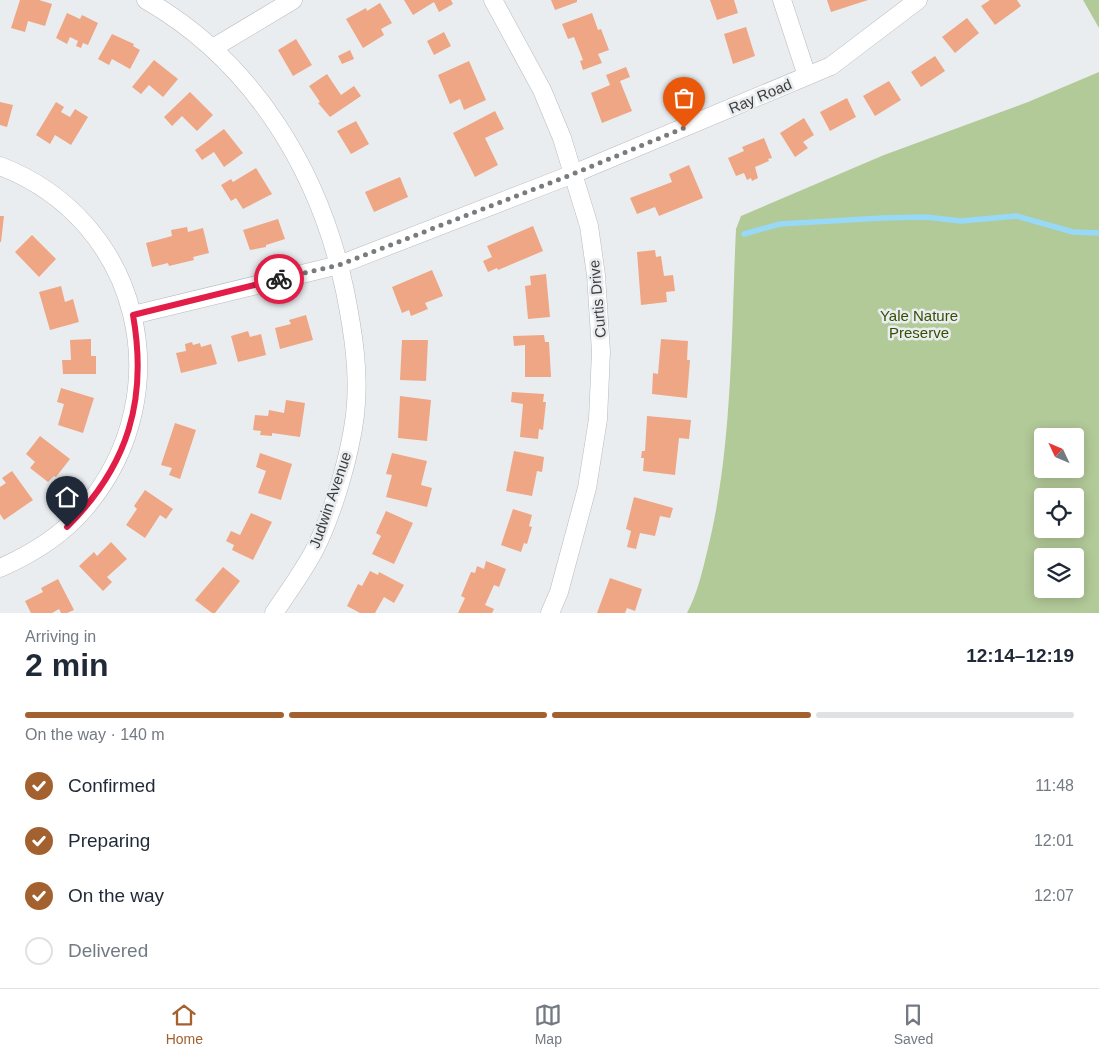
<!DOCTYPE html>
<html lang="en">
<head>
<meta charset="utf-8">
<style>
	:root { --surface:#fff; --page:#f2f2f3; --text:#1f2937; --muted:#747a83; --line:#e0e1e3; --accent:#a46130 }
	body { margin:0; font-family:Helvetica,sans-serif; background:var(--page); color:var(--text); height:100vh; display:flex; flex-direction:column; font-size:19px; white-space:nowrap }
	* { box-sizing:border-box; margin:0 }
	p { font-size:16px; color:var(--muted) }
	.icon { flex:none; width:28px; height:28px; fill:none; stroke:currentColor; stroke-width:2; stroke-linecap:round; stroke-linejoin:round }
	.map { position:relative; height:613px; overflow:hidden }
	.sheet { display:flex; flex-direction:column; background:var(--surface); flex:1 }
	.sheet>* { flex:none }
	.needle { width:32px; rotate:314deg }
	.buttons { position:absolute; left:1034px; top:428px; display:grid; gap:10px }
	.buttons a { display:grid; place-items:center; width:50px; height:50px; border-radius:5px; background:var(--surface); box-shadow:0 2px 12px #0003; font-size:25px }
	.pin { position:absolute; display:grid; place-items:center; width:42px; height:42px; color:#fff; margin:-51px -21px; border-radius:50% 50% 50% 0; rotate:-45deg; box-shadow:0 0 5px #0007 }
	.pin .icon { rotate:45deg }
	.courier { position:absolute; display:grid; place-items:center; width:50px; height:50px; margin:-25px; border:4px solid #e11d48; border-radius:50%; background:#fff; color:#222; box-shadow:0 1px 6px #0007 }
	.summary em { font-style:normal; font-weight:800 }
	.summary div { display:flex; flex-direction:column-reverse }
	.summary { display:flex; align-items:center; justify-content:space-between; height:85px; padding:0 25px }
	h1 { font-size:32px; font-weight:800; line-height:38px }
	.bar { display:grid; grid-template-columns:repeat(4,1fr); gap:8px 5px; align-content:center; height:60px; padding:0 25px }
	.bar i { height:6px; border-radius:4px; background:var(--line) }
	.bar .active { background:var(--accent) }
	.bar p { grid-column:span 4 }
	ol { padding:0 25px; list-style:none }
	li { display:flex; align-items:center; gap:15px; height:55px }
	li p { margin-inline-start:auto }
	li .icon { padding:5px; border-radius:50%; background:var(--accent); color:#fff; stroke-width:4 }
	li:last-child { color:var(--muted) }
	li i { width:28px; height:28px; border:2px solid var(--line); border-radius:50% }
	.tab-bar { display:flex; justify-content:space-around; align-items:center; height:70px; border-top:1px solid var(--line); background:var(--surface); font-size:14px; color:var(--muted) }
	.tab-bar a { display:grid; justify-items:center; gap:2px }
	.tab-bar .active { color:var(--accent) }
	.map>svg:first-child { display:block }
	.green { fill:#b2c998; fill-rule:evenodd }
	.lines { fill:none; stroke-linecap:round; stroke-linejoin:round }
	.stream { stroke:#98d9f8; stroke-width:5.5 }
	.building { fill:#eea684 }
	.minor-casing { stroke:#b7babd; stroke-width:19 }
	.minor { stroke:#fff; stroke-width:18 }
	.done { stroke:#797b7c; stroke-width:5; stroke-dasharray:0 9 }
	.route { stroke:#e11d48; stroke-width:6 }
	.labels { text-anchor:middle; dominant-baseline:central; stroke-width:5; stroke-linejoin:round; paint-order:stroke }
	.street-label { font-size:15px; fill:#3c3d3e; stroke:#eaedf0 }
	.park-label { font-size:15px; fill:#354f00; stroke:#eaedf0 }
</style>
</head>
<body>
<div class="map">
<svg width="1099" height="613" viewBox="0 0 1099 613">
	<rect width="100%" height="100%" fill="#eaedf0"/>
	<g class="green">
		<path d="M1083 0H1099V28Z"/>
		<path d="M1099 72V613H687C697 594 702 573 707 552 733 449 731 335 736 229L741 216 884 155 1028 102ZM1075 436V469H1042V436ZM1075 496V529H1042V496ZM1075 556V589H1042V556Z"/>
	</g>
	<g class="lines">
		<path class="stream" d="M744 234 780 224 882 218 925 217 961 221 1016 216 1073 232 1099 233"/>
	</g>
	<g class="building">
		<path d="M20 0H39L52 4 45 26 28 21 25 32 11 28Z"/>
		<path d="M404 0H451L453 4 439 12 434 2 413 15Z"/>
		<path d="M551 0H577V2L555 10Z"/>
		<path d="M710 0H734L738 13 717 20Z"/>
		<path d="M827 0H868L831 12Z"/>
		<path d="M990 0H1017L1021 6 995 25 981 6Z"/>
		<path d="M380 3 392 23 381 29 384 35 363 48 346 19 366 8 367 11Z"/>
		<path d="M67 13 80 19 82 15 98 23 88 45 83 43 81 48 76 46 78 41 70 37 67 44 56 38Z"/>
		<path d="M592 13 598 30 601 29 609 50 598 54 602 63 583 70 580 61 583 60 574 37 568 39 562 24Z"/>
		<path d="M967 18 979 33 955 53 942 37Z"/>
		<path d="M746 27 755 56 733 64 724 34Z"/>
		<path d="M444 32 451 46 434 55 427 41Z"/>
		<path d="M112 34 134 44 133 46 140 50 130 69 112 59 109 65 98 59Z"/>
		<path d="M296 39 312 65 293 76 278 50Z"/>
		<path d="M350 50 354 59 342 64 338 56Z"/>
		<path d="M935 56 945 71 921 87 911 72Z"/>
		<path d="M154 60 178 79 163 97 149 85 141 94 132 87Z"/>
		<path d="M469 61 486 100 464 110 460 99 450 104 438 75Z"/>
		<path d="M626 67 630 77 620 81 632 111 602 123 591 93 610 85 606 75Z"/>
		<path d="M327 74 341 95 354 86 361 96 330 117 318 103 320 102 309 86Z"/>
		<path d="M889 81 901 100 875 116 863 96Z"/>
		<path d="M190 92 213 115 197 131 182 116 172 126 164 117Z"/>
		<path d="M847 98 856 117 830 131 820 112Z"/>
		<path d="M0 102 13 105 7 127 0 125Z"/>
		<path d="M56 102 64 107 61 112 70 117 75 109 88 117 71 145 55 135 50 144 36 135Z"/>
		<path d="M495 111 504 129 485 138 498 165 475 177 453 133Z"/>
		<path d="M804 118 814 135 803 142 808 148 795 157 780 133Z"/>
		<path d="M356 121 369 144 351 154 337 131Z"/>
		<path d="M224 129 243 153 224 167 214 152 202 160 195 150Z"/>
		<path d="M764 138 772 158 768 159 769 161 755 167 758 178 752 181 751 178 747 180 744 173 736 176 728 158 744 151 742 147Z"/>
		<path d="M689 165 703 198 659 216 655 207 637 214 630 198 672 182 669 174Z"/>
		<path d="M256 168 272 194 243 209 236 198 231 201 221 185 231 179 233 182Z"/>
		<path d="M400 177 408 197 374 212 365 192Z"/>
		<path d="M0 216H4L1 242H0Z"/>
		<path d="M278 219 285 239 266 245V247L250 250 243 230Z"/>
		<path d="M533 226 543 251 498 270 497 268 488 272 483 261 492 257 487 246Z"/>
		<path d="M187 227 188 232 203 228 209 253 193 257 194 260 169 266 168 263 152 267 146 243 172 236 171 230Z"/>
		<path d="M32 235 56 259 39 277 15 252Z"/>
		<path d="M655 250 656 257 661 256 664 276 673 275 675 291 666 292 667 302 641 305 637 252Z"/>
		<path d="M432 270 443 296 425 303 428 309 411 316 409 310 402 313 392 287Z"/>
		<path d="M546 274 550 317 528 319 525 286 531 285 530 276Z"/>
		<path d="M61 286 65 302 73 299 79 322 50 330 39 292Z"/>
		<path d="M306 315 313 340 280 349 275 328 291 324 289 320Z"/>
		<path d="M248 331 250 337 261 334 266 355 238 362 231 336Z"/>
		<path d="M544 335 545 342H549L551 377H525V345L514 346 513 336Z"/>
		<path d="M91 339V356H96V374H63L62 360H71L70 340Z"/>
		<path d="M661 339 688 341 687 360H690L687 398 652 394 653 373 658 374Z"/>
		<path d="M402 340H428L426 381 400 380Z"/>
		<path d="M192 342 193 345 200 343 201 347 211 344 217 364 181 373 176 353 186 351 185 344Z"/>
		<path d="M61 388 94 398 83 433 58 425 64 404 57 402Z"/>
		<path d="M512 392 544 394 543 402H546L543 430 539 429 538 439 520 437 523 404 511 402Z"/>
		<path d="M400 396 431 400 427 441 398 438Z"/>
		<path d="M286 400 305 403 300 437 272 433V436L260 435 261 431 253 430 255 415 268 416 269 410 284 413Z"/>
		<path d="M647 416 691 420 689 439 679 438 675 475 643 471 644 458H641L642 451H645Z"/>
		<path d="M175 423 196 430 180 479 169 475 172 468 161 465Z"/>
		<path d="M40 436 70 459 56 477 54 476 48 482 30 468 35 462 26 454Z"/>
		<path d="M514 451 544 457 542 472 537 471 532 496 506 491Z"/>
		<path d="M260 453 292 464 281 500 258 493 266 471 256 467Z"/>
		<path d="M392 453 427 461 421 485 432 488 427 507 386 497 392 475 386 474Z"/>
		<path d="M12 471 33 500 4 520 0 514V487L6 483 2 478Z"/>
		<path d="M145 490 173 509 166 519 160 515 145 538 126 525 137 509 134 506Z"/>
		<path d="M634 497 673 508 670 518 660 516 655 536 640 533 636 549 627 547 631 531 626 529Z"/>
		<path d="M513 509 532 515 529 526 532 527 527 544 524 543 521 552 501 545Z"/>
		<path d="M386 511 413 523 394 564 372 554 381 536 376 533Z"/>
		<path d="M251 513 272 522 253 560 232 550 234 545 226 541 231 531 240 535Z"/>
		<path d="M111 542 127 559 107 577 112 582 103 591 79 566 94 552 97 556Z"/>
		<path d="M486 561 506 569 499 587 494 585 485 605 494 609 492 613H458L465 598 461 596 471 572 475 573 477 566 484 569Z"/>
		<path d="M223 567 240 581 215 613H212L195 600Z"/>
		<path d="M370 571 378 575 379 572 404 585 394 603 384 597 375 613H360L347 606 358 584 362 586Z"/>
		<path d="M610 578 642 589 635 611 627 608 625 613H597Z"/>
		<path d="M58 579 74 610 67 613H61L59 609 52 613H31L25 601 43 592 41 588Z"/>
	</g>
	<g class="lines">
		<g class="minor-casing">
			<g id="minor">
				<path d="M146 0C254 62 320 172 345 291 353 331 360 374 355 415 350 456 333 513 315 549 303 572 288 592 274 613"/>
				<path d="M493 0 542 90 562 138 589 226 596 275 601 352 598 419 587 488 559 592 550 613"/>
				<path d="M782 0 807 76"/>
				<path d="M213 48 293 0"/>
				<path d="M0 166C141 220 182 392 86 507 63 535 32 554 0 568"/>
				<path d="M133 315 339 265 573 174 831 66 918 0"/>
			</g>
		</g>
		<use href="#minor" class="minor"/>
	</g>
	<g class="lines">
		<path class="done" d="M279 279 339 265 573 174 684 128"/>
		<path class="route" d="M67 527C128 466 148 400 133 315L279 279"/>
	</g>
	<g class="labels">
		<g class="street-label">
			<text transform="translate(760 96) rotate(-23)">Ray Road</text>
			<text transform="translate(597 299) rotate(-95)">Curtis Drive</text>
			<text transform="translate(330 500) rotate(-71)">Judwin Avenue</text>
		</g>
		<g class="park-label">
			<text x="919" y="315">Yale Nature<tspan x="919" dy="17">Preserve</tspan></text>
		</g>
	</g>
</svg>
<div class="buttons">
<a><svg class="needle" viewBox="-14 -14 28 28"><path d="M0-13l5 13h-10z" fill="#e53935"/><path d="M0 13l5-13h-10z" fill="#747a83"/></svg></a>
<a><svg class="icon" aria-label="locate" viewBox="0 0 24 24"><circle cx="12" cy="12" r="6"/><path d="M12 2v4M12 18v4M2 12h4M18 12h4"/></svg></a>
<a><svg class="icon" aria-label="layers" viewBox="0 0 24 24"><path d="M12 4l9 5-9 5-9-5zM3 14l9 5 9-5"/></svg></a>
</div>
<div class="pin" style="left:684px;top:128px;background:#ea580c"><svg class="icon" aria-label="bag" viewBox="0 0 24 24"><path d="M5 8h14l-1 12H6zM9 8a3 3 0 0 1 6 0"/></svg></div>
<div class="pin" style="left:67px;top:527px;background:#1f2937"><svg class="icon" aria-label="home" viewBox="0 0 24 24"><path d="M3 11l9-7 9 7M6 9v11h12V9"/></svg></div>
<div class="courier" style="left:279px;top:279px"><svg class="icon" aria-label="bike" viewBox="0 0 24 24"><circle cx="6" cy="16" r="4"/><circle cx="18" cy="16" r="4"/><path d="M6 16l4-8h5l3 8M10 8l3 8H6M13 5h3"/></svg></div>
</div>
<section class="sheet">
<div class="summary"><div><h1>2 min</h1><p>Arriving in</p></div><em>12:14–12:19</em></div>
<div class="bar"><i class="active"></i><i class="active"></i><i class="active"></i><i></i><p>On the way · 140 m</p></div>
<ol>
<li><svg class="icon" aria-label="check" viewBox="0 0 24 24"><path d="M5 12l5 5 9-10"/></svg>Confirmed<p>11:48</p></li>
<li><svg class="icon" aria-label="check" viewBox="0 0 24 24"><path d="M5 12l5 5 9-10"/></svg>Preparing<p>12:01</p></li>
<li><svg class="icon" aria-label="check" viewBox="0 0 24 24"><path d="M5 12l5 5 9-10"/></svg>On the way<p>12:07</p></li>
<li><i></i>Delivered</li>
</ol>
</section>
<nav class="tab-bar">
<a class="active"><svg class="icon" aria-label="home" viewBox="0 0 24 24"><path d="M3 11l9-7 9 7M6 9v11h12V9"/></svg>Home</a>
<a><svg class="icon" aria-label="map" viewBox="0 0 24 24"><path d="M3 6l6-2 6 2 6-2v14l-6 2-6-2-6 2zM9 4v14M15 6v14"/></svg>Map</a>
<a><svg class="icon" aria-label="saved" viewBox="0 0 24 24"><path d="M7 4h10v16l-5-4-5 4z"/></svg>Saved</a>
</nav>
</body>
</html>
